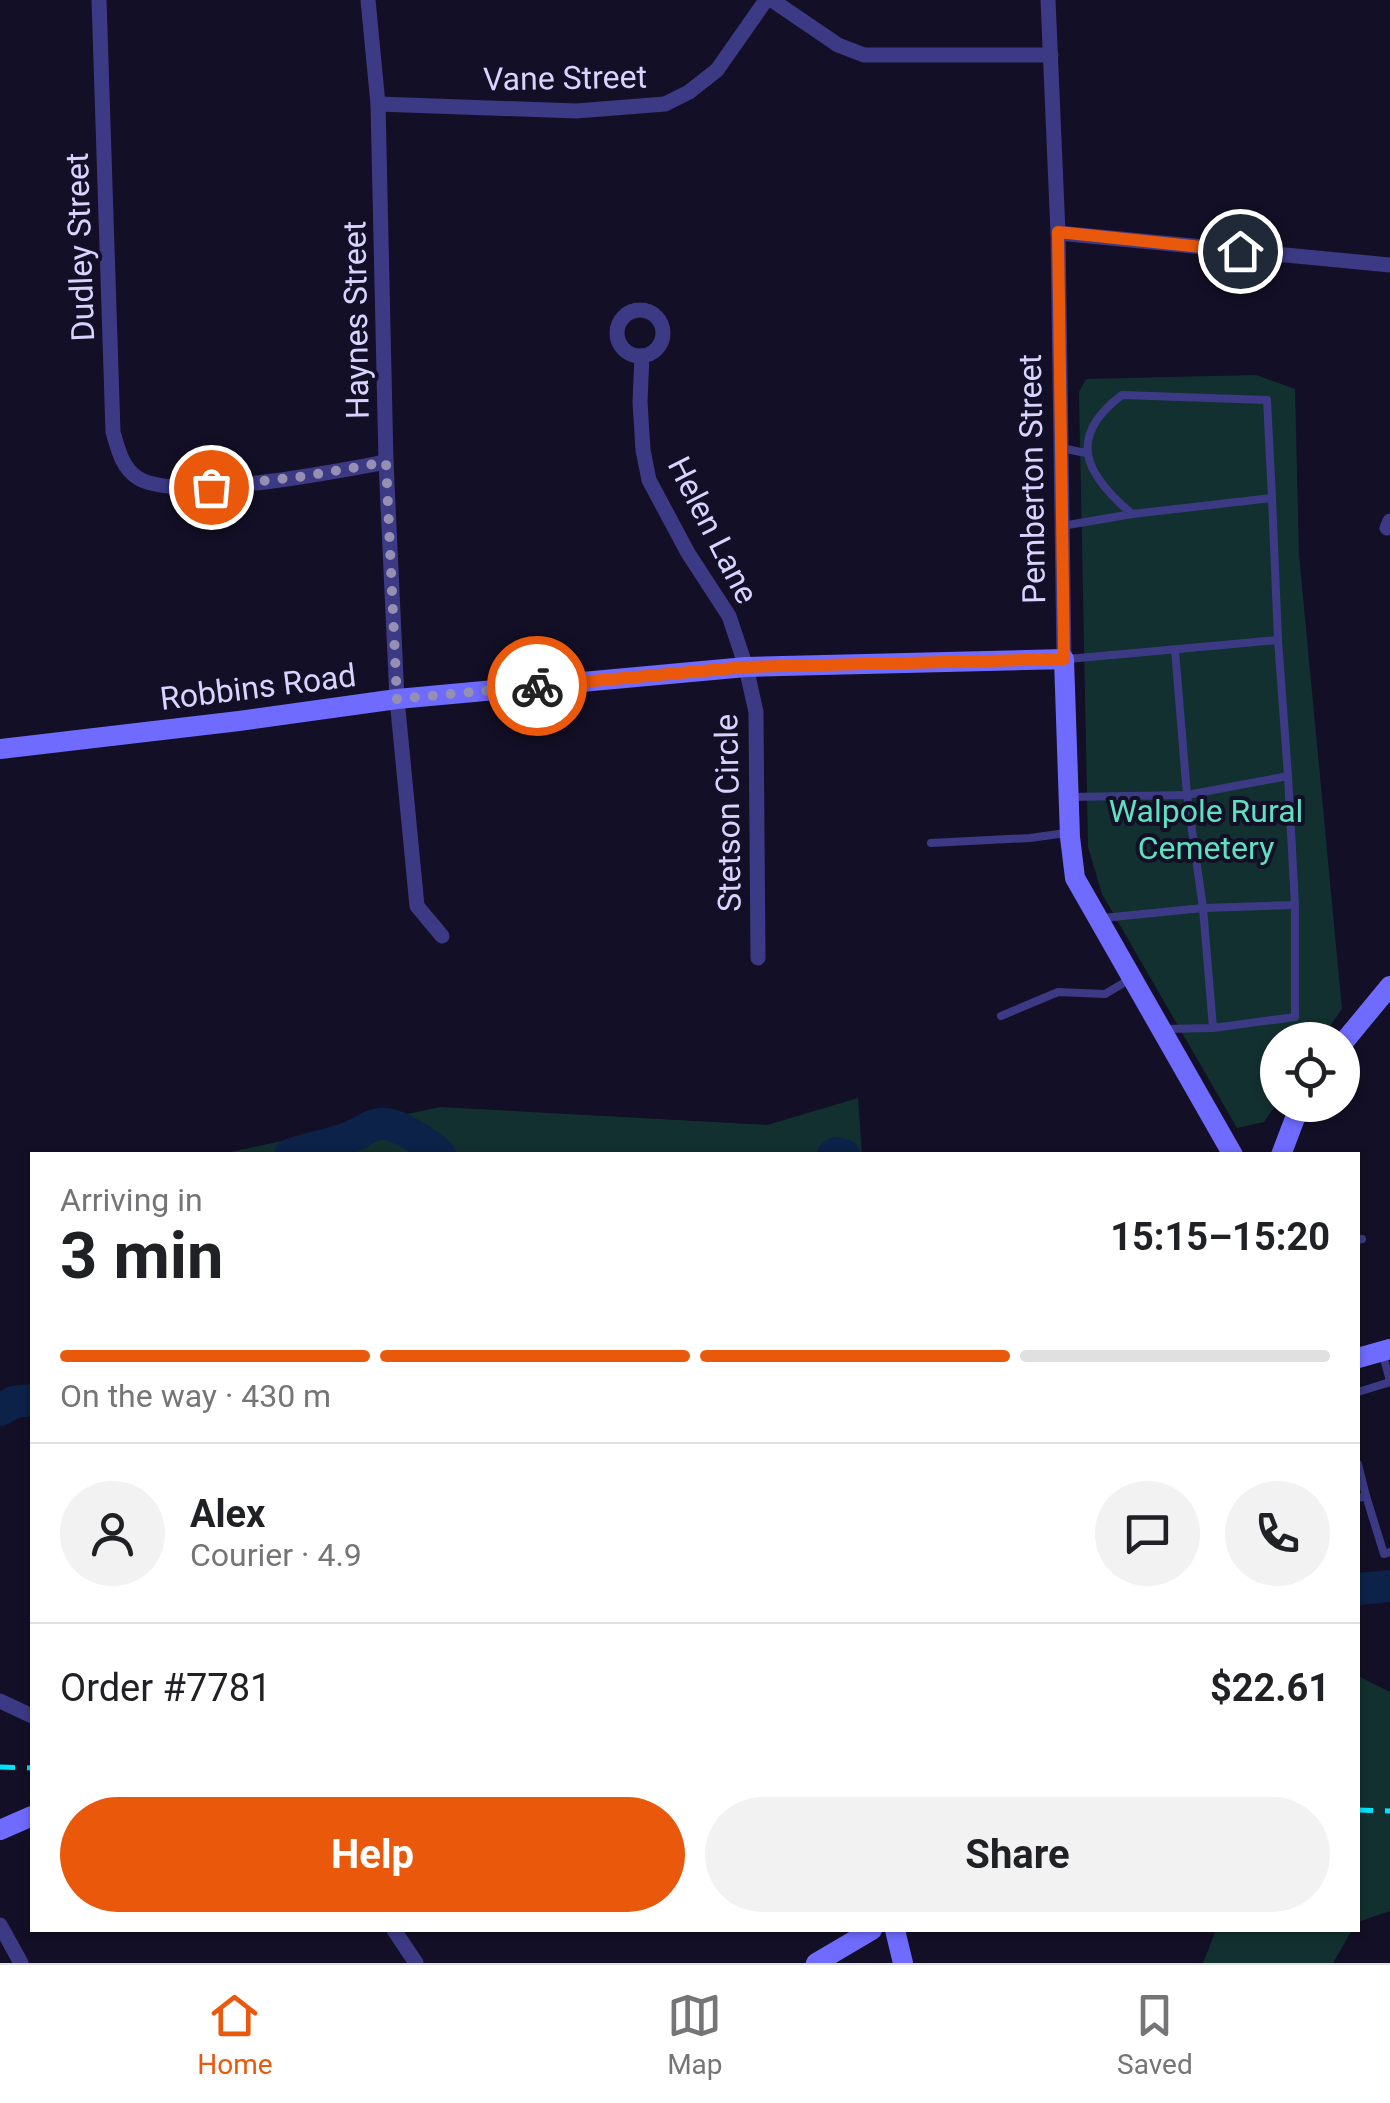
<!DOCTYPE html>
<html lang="en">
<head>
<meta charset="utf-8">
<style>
	:root { --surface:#fff; --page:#f2f2f2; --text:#202124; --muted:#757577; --line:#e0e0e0; --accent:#ea580c }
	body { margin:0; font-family:Roboto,sans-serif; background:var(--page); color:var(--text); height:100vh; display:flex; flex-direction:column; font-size:38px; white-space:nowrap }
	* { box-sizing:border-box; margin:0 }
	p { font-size:32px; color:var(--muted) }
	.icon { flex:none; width:55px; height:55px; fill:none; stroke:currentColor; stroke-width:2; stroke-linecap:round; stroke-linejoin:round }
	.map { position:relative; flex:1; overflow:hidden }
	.side { position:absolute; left:30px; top:1152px; width:1330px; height:780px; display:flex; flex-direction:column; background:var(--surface); border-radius:0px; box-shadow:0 2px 8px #0004 }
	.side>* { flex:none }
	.buttons { position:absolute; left:1260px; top:1022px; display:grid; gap:20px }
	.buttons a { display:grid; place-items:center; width:100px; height:100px; border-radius:50%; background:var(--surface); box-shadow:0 2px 8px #0004; font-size:50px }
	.pin { position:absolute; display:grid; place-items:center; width:85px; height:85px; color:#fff; margin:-42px; border:5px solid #fff; border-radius:50%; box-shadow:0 2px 10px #0007 }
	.courier { position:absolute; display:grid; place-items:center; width:100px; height:100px; margin:-50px; border:8px solid #ea580c; border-radius:50%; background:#fff; color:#222; box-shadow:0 2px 12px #0007 }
	.head em { font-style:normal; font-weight:700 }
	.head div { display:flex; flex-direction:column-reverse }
	.head { display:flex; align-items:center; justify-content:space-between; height:170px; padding:0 30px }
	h1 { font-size:65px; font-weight:700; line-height:75px }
	.bar { display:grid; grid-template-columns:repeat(4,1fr); gap:15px 10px; align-content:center; height:120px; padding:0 30px }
	.bar i { height:12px; border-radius:8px; background:var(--line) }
	.bar .current { background:var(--accent) }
	.bar p { grid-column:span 4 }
	.line { display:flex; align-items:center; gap:25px; padding:0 30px; border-top:2px solid var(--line) }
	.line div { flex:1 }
	.round { display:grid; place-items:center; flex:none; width:105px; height:105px; border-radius:52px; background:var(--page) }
	.button { display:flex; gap:20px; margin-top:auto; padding:20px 30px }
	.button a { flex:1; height:115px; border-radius:60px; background:var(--accent); color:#fff; font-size:40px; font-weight:700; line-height:115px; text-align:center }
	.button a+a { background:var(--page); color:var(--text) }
	.tab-bar { display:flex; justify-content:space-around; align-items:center; height:140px; border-top:2px solid var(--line); background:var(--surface); font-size:28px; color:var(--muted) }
	.tab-bar a { display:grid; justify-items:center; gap:5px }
	.tab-bar .current { color:var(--accent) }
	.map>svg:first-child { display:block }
	.green { fill:#12302f }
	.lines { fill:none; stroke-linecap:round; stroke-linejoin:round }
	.river { stroke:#0c2248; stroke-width:32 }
	.lane { stroke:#3d3a85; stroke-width:8 }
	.street { stroke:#3d3a85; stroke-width:15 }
	.secondary { stroke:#6f6bff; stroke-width:20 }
	.rail { stroke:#00e5ff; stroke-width:5; stroke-dasharray:15 12; stroke-linecap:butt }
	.done { stroke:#948fb3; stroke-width:10; stroke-dasharray:0 18 }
	.route { stroke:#ea580c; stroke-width:12 }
	.labels { text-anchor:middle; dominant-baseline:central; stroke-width:8; stroke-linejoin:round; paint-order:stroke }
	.street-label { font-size:32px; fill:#d9d4ff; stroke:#130f26 }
	.park-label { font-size:32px; fill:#5fe0c0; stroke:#130f26 }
</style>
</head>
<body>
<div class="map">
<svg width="1390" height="1963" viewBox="0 0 1390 1963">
	<rect width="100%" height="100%" fill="#130f26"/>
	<g class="green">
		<path d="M1256 375 1295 389 1299 554 1342 1009 1320 1040H1278L1277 1103 1264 1122 1237 1128 1102 894 1088 847 1079 392 1086 379Z"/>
		<path d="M858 1098 862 1155H217L440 1107 767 1125Z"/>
		<path d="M1358 1676 1390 1692V1911L1358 1922Z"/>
		<path d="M1216 1930H1352L1333 1963H1203Z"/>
	</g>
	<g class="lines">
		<g class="river">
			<path d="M290 1155C311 1146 336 1145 357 1134 366 1129 375 1122 386 1124 399 1125 431 1145 440 1155"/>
			<path d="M833 1155 836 1153 844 1155"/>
			<path d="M0 1410 14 1402 32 1400"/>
			<path d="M1358 1589 1390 1586"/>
		</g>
		<g class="lane">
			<path d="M1122 395 1267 400 1272 498 1132 514C1086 475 1065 438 1122 395Z"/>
			<path d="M1061 448 1086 453"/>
			<path d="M1272 498 1278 640 1288 776"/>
			<path d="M1062 526 1132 514"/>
			<path d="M1068 659 1278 640"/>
			<path d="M1069 797 1187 795 1175 650"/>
			<path d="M931 843 1030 838 1066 833"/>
			<path d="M1103 918 1203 908 1295 905"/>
			<path d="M1001 1016 1058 992 1105 994 1132 978"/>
			<path d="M1164 1029 1213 1028 1295 1017V905L1288 776 1187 795 1203 908 1213 1028"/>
			<path d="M1358 1240 1362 1239"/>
			<path d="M1383 1355 1390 1381"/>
			<path d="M1358 1392 1390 1382"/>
			<path d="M1358 1464 1366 1496 1358 1498"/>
			<path d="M1366 1496 1384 1554 1390 1552"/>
		</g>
		<g class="street">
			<path d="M99 0 113 432C118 449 122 468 138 478 178 503 337 471 386 462"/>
			<path d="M368 0 378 104 386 462 397 699 417 906 442 936"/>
			<path d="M772 0 838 45 864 55H1051"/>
			<path d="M1048 0 1058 233 1064 659"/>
			<path d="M378 104 576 111 665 104 689 92 717 70 766 0"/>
			<path d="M1058 233 1390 265"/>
			<circle cx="640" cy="333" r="23"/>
			<path d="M642 356 640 402 643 450 649 480 688 553 729 616 746 667 756 712 758 958"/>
			<path d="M1387 528 1390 521"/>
			<path d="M0 1701 32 1716"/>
			<path d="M0 1925 21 1963"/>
			<path d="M394 1930 416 1963"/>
		</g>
		<g class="secondary">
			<path d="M0 749 239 721 397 699 746 667 1064 659 1070 837 1075 878 1233 1155"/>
			<path d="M1342 1044 1390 986"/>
			<path d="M1281 1155 1300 1105"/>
			<path d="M1358 1358 1390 1349"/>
			<path d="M0 1830 32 1816"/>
			<path d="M895 1930 903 1963"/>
			<path d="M816 1963 872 1930"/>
		</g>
		<g class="rail">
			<path d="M0 1767 32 1768"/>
			<path d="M1358 1810 1390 1811"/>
		</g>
	</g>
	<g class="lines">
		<path class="done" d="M211 487 306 476 386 462 397 699 537 686"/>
		<path class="route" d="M537 686 746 667 1064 659 1058 232 1240 251"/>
	</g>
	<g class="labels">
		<g class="street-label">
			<text transform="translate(565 78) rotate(-1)">Vane Street</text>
			<text transform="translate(80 247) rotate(-92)">Dudley Street</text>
			<text transform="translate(356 320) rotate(-91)">Haynes Street</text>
			<text transform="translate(1032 479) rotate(-91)">Pemberton Street</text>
			<text transform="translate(713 530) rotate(63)">Helen Lane</text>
			<text transform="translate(258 687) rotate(-7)">Robbins Road</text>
			<text transform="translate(728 813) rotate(-91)">Stetson Circle</text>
		</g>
		<g class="park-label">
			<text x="1206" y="811">Walpole Rural<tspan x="1206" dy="37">Cemetery</tspan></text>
		</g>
	</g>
</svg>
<div class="buttons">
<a><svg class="icon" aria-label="locate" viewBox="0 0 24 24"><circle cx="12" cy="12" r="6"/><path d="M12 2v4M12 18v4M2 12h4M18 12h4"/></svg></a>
</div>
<div class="pin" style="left:211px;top:487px;background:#ea580c"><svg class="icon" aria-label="bag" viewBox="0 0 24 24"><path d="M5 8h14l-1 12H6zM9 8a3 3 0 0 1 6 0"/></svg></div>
<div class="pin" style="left:1240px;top:251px;background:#1f2937"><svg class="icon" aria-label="home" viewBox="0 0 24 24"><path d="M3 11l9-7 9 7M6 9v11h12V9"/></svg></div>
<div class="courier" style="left:537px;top:686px"><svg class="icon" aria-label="bike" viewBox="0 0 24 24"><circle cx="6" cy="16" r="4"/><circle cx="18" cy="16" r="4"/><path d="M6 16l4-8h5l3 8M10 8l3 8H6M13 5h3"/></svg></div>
<section class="side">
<div class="head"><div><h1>3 min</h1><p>Arriving in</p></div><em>15:15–15:20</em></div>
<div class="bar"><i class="current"></i><i class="current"></i><i class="current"></i><i></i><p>On the way · 430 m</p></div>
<div class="line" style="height:180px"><a class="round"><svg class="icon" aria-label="person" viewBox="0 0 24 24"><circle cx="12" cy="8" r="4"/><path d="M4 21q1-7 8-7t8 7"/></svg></a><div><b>Alex</b><p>Courier · 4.9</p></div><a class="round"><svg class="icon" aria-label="chat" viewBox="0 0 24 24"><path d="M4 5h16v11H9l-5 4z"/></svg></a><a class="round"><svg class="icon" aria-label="phone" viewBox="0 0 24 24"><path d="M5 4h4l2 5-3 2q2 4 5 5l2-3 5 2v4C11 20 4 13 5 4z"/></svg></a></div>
<div class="line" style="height:130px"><div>Order #7781</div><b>$22.61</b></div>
<div class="button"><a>Help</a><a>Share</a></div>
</section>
</div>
<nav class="tab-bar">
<a class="current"><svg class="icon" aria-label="home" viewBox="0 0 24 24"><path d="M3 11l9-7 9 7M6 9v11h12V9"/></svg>Home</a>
<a><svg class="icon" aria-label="map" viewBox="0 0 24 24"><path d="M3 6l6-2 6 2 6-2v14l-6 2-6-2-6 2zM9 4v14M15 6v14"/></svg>Map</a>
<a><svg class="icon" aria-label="saved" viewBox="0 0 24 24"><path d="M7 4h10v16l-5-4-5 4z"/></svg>Saved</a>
</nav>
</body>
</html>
